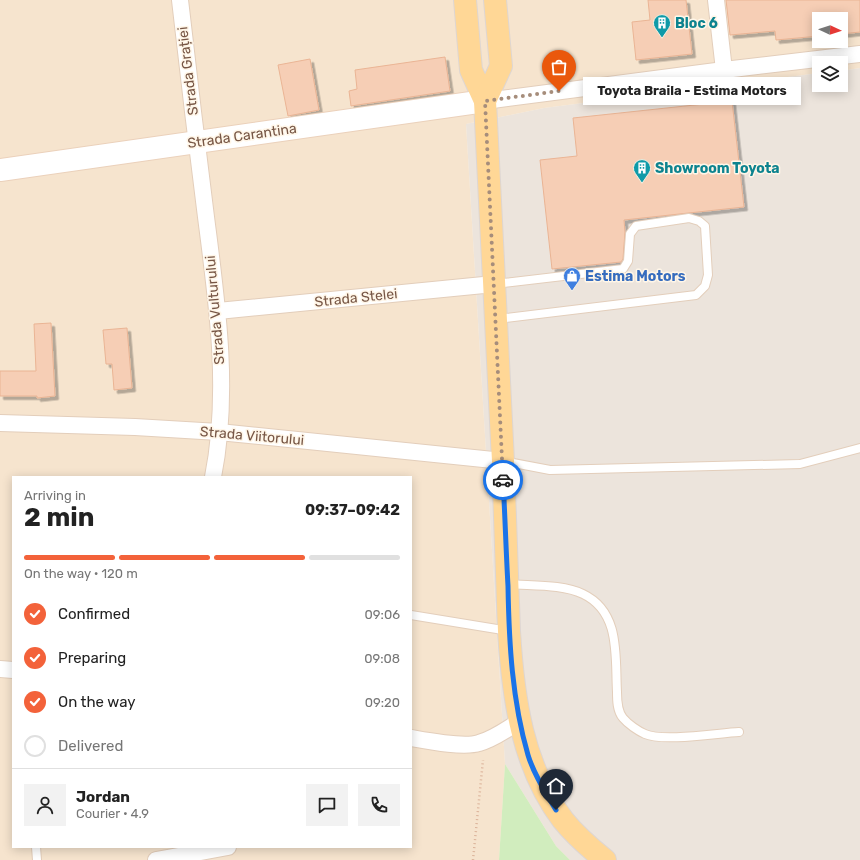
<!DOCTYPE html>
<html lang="en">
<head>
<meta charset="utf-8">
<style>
	:root { --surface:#fff; --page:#f2f2f2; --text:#222; --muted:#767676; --line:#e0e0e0; --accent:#f3623a }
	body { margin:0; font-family:Rubik,sans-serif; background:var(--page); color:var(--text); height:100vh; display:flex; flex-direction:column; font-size:15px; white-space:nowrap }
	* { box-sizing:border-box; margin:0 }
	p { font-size:13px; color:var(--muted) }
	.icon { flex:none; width:22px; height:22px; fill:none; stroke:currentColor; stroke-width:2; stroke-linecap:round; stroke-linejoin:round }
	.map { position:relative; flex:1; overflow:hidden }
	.details { position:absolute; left:12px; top:476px; width:400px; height:372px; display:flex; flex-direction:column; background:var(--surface); border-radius:0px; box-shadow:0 2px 10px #0003 }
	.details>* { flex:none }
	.needle { width:26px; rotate:93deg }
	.buttons { position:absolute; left:812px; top:12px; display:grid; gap:8px }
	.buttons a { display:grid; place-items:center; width:36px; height:36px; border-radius:0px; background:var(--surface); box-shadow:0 2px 10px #0003; font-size:20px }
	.pin { position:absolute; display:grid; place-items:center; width:34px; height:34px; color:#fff; margin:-41px -17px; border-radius:50% 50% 50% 0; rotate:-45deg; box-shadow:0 0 4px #0007 }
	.pin .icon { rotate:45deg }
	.courier { position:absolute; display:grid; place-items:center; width:40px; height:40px; margin:-20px; border:3px solid #1a73e8; border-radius:50%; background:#fff; color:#222; box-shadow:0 1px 5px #0007 }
	.bubble { position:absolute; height:28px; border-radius:0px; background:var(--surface); box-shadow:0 2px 10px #0003; font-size:13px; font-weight:700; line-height:28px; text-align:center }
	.summary em { font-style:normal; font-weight:700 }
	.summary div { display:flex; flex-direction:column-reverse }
	.summary { display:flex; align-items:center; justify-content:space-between; height:68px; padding:0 12px }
	h1 { font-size:26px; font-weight:700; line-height:30px }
	.bar { display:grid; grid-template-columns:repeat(4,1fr); gap:6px 4px; align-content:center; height:48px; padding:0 12px }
	.bar i { height:5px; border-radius:3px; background:var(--line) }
	.bar .current { background:var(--accent) }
	.bar p { grid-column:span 4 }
	.line { display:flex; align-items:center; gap:10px; padding:0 12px; border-top:1px solid var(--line) }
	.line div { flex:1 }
	.round { display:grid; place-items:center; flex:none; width:42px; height:42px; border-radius:0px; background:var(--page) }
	ol { padding:0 12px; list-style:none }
	li { display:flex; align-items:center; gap:12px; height:44px }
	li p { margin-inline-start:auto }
	li .icon { padding:4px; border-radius:50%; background:var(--accent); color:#fff; stroke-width:4 }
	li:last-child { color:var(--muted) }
	li i { width:22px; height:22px; border:2px solid var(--line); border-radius:50% }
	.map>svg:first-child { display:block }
	.residential { fill:#f6e4ce; fill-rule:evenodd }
	.industrial { fill:#ece4dc }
	.green { fill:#d1edbe }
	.building { fill:#f6ceb5; stroke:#eab494; filter:url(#shadow) }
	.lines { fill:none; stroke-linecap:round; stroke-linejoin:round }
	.lane-casing { stroke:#e3cebb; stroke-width:10 }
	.street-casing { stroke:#e3cebb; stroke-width:18 }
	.secondary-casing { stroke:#ebd1bb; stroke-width:24 }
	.primary-casing { stroke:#ded6d2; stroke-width:24 }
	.path { stroke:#dbb299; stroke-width:2.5; stroke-dasharray:1 3; stroke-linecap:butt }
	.lane { stroke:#fff; stroke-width:8 }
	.street { stroke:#fff; stroke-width:16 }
	.secondary { stroke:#fff; stroke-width:22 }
	.primary { stroke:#ffd796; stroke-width:22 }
	.done { stroke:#a68d7b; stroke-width:4; stroke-dasharray:0 7.2 }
	.route { stroke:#1a73e8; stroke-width:5 }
	.labels { text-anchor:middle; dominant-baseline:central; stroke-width:3; stroke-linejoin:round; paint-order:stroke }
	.culture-label { font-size:14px; font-weight:bold; fill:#0d838f; stroke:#fff6e8; text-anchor:start }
	.street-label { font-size:14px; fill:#775645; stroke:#fff6e8 }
	.shop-label { font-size:14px; font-weight:bold; fill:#366cbe; stroke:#fff6e8; text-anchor:start }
</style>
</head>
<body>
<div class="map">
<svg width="860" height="860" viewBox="0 0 860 860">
	<defs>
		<filter id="shadow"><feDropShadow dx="3.5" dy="3.5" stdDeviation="0" flood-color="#0004"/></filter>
	</defs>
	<rect width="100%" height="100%" fill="#fef2e0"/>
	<path class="residential" d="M0 0H860V68L841 71V63H819V73L544 108 466 124 505 764 499 860H0ZM819 19H841V41H819ZM13 477H411V847H13Z"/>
	<path class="industrial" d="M860 68V860H570L556 846 505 764 466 124 544 108 819 73V85H841V71Z"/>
	<path class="green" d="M505 764 556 846 570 860H499Z"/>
	<g class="building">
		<path d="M648 0H686L692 54 636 60 632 22 650 20Z"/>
		<path d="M726 0H860V32L841 34V19H819V36L776 40 775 31 730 35Z"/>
		<path d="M445 57 450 91 351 106 349 91 357 89 355 70Z"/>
		<path d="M310 59 319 110 288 116 278 65Z"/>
		<path d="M732 101 744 207 624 220 625 232 623 259 621 262 552 269 540 160 577 156 573 118Z"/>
		<path d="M51 323 55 396 37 398V396H0V371H36L34 324Z"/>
		<path d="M127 328 132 388 114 390 112 364H106L103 330Z"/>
	</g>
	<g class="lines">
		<g class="lane-casing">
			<g id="lane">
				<path d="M495 284 623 269 628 261 630 234 636 226 689 218 699 221 705 226 708 275 705 286 696 295 497 319"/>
				<path d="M503 461 550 470 800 464 860 448"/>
				<path d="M508 584C531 586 563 584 583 594 621 612 615 657 617 692 617 700 617 711 623 718 628 724 638 731 645 734 663 742 718 733 739 732"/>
				<path d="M411 615 509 631"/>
				<path d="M36 847 37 860"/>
			</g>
		</g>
		<g class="street-casing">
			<g id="street">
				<path d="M180 0C188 72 197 145 206 217 217 303 230 391 213 477"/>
				<path d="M716 0 724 70"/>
				<path d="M485 101 724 70 860 54"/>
				<path d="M218 311 494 284"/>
				<path d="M0 423 135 427 219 432 503 461"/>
				<path d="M0 669 13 670"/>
				<path d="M411 738C428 741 464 748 479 743 494 739 507 729 520 721"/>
				<path d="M156 860 228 847"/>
			</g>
		</g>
		<g class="secondary-casing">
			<path id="secondary" d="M0 170 485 101"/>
		</g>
		<g class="primary-casing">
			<g id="primary">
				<path d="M465 0 471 70 485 101 503 461 509 631C513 697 522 766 563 820 575 835 590 848 605 860"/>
				<path d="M485 101 501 66 495 0"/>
			</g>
		</g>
		<path class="path" d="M473 860 483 760"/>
		<use href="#lane" class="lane"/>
		<use href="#street" class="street"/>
		<use href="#secondary" class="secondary"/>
		<use href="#primary" class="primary"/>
	</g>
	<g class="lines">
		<path class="done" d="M503 480 485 101 559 91"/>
		<path class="route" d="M503 480C505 515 506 551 508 586 509 643 512 700 528 755 534 775 546 793 556 810"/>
	</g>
	<defs>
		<g id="building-pin" transform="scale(0.9)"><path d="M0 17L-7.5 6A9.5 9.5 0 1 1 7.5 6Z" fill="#0f9aa8" stroke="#fff6e8"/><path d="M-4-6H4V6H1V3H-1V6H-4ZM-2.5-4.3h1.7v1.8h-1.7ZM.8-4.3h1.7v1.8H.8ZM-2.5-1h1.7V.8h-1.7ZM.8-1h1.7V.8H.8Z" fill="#fff"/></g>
		<g id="shop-pin" transform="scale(0.9)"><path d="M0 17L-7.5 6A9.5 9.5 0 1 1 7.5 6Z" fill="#3f7fe0" stroke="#fff6e8"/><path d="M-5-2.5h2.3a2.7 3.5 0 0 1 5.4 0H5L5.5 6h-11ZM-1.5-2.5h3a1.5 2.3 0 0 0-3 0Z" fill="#fff"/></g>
	</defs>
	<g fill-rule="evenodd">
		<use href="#building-pin" x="662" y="23"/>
		<use href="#building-pin" x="642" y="168"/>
		<use href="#shop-pin" x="572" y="276"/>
	</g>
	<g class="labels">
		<g class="culture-label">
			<text x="675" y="23">Bloc 6</text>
			<text x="655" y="168">Showroom Toyota</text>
		</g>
		<g class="street-label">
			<text transform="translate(188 71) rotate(-97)">Strada Grației</text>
			<text transform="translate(242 136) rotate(-8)">Strada Carantina</text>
			<text transform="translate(356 298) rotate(-6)">Strada Stelei</text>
			<text transform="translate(215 310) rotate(-95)">Strada Vulturului</text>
			<text transform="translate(252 436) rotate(5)">Strada Viitorului</text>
		</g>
		<g class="shop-label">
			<text x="585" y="276">Estima Motors</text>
		</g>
	</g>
</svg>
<div class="buttons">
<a><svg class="needle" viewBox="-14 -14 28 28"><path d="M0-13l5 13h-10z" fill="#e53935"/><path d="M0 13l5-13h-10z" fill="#767676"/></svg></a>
<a><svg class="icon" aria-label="layers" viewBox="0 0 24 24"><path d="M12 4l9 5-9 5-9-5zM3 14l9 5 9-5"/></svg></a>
</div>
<div class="pin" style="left:559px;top:91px;background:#ea580c"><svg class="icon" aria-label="bag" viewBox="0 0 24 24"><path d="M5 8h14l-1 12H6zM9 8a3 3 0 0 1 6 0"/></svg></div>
<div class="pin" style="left:556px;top:810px;background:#1f2937"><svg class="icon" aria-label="home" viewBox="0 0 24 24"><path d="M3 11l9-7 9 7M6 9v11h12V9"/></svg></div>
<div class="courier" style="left:503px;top:480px"><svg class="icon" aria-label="car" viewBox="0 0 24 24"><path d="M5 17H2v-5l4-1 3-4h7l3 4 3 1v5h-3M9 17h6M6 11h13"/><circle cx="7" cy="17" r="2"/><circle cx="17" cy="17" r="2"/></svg></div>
<div class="bubble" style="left:583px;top:77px;width:218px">Toyota Braila - Estima Motors</div>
<section class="details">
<div class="summary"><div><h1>2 min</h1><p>Arriving in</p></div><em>09:37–09:42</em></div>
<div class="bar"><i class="current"></i><i class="current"></i><i class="current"></i><i></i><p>On the way · 120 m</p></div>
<ol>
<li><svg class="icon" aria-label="check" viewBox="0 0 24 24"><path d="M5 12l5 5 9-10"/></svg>Confirmed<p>09:06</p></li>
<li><svg class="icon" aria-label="check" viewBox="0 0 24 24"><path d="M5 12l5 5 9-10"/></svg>Preparing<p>09:08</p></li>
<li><svg class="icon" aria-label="check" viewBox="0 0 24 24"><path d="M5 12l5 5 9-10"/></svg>On the way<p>09:20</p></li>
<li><i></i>Delivered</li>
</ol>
<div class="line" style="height:72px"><a class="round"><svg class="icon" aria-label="person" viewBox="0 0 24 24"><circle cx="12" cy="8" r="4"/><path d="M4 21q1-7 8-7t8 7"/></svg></a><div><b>Jordan</b><p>Courier · 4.9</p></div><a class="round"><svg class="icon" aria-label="chat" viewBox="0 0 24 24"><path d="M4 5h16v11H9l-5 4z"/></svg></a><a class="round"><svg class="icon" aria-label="phone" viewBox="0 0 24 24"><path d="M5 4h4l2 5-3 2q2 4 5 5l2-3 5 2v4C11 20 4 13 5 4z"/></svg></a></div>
</section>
</div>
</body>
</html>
